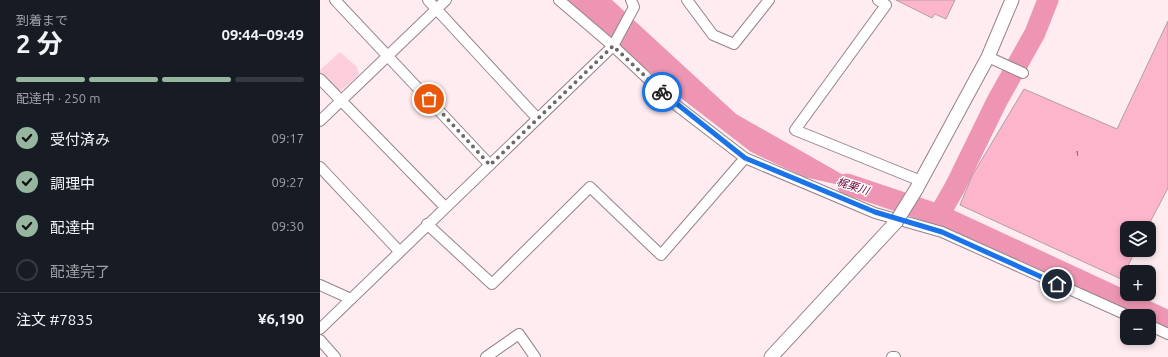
<!DOCTYPE html>
<html lang="ja">
<head>
<meta charset="utf-8">
<style>
	:root { --surface:#171b24; --page:#20242c; --text:#f1f3f6; --muted:#9ea1a6; --line:#363941; --accent:#96b6a0 }
	body { margin:0; font-family:Ubuntu,"Noto Sans JP",sans-serif; background:var(--page); color:var(--text); height:100vh; display:flex; flex-direction:column; font-size:15px; white-space:nowrap }
	* { box-sizing:border-box; margin:0 }
	p { font-size:13px; color:var(--muted) }
	.icon { flex:none; width:22px; height:22px; fill:none; stroke:currentColor; stroke-width:2; stroke-linecap:round; stroke-linejoin:round }
	.map { position:relative; flex:1; overflow:hidden }
	.drawer { display:flex; flex-direction:column; background:var(--surface); width:320px }
	.drawer>* { flex:none }
	.buttons { position:absolute; left:800px; top:221px; display:grid; gap:8px }
	.buttons a { display:grid; place-items:center; width:36px; height:36px; border-radius:8px; background:var(--surface); box-shadow:0 2px 6px #0003; font-size:20px }
	.pin { position:absolute; display:grid; place-items:center; width:34px; height:34px; color:#fff; margin:-17px; border:2px solid #fff; border-radius:50%; box-shadow:0 1px 4px #0007 }
	.courier { position:absolute; display:grid; place-items:center; width:40px; height:40px; margin:-20px; border:3px solid #1a73e8; border-radius:50%; background:#fff; color:#222; box-shadow:0 1px 5px #0007 }
	.summary em { font-style:normal; font-weight:700 }
	.summary div { display:flex; flex-direction:column-reverse }
	.summary { display:flex; align-items:center; justify-content:space-between; height:68px; padding:0 16px }
	h1 { font-size:26px; font-weight:700; line-height:30px }
	.bar { display:grid; grid-template-columns:repeat(4,1fr); gap:6px 4px; align-content:center; height:48px; padding:0 16px }
	.bar i { height:5px; border-radius:3px; background:var(--line) }
	.bar .selected { background:var(--accent) }
	.bar p { grid-column:span 4 }
	.line { display:flex; align-items:center; gap:10px; padding:0 16px; border-top:1px solid var(--line) }
	.line div { flex:1 }
	ol { padding:0 16px; list-style:none }
	li { display:flex; align-items:center; gap:12px; height:44px }
	li p { margin-inline-start:auto }
	li .icon { padding:4px; border-radius:50%; background:var(--accent); color:#111; stroke-width:4 }
	li:last-child { color:var(--muted) }
	li i { width:22px; height:22px; border:2px solid var(--line); border-radius:50% }
	main { display:flex; flex:1; min-height:0 }
	.map>svg:first-child { display:block }
	.green { fill:#fdcedc }
	.water { fill:#ed95b2 }
	.lines { fill:none; stroke-linecap:round; stroke-linejoin:round }
	.river { stroke:#ed95b2; stroke-width:21 }
	.building { fill:#fdb5cb; stroke:#b19fa4 }
	.minor-casing { stroke:#948388; stroke-width:12 }
	.tertiary-casing { stroke:#948388; stroke-width:15 }
	.minor { stroke:#fff; stroke-width:10 }
	.tertiary { stroke:#fff; stroke-width:13 }
	.tertiary-bridge-casing { stroke:#948388; stroke-width:15; stroke-linecap:butt }
	.tertiary-bridge { stroke:#fff; stroke-width:13 }
	.done { stroke:#72676a; stroke-width:4; stroke-dasharray:0 7.2 }
	.route { stroke:#1a73e8; stroke-width:5 }
	.labels { text-anchor:middle; dominant-baseline:central; stroke-width:3; stroke-linejoin:round; paint-order:stroke }
	.number-label { font-size:8px; fill:#5c454c }
	.water-label { font-size:11px; font-style:italic; fill:#70073c; stroke:#fff }
</style>
</head>
<body>
<main>
<section class="drawer">
<div class="summary"><div><h1>2 分</h1><p>到着まで</p></div><em>09:44–09:49</em></div>
<div class="bar"><i class="selected"></i><i class="selected"></i><i class="selected"></i><i></i><p>配達中 · 250 m</p></div>
<ol>
<li><svg class="icon" aria-label="check" viewBox="0 0 24 24"><path d="M5 12l5 5 9-10"/></svg>受付済み<p>09:17</p></li>
<li><svg class="icon" aria-label="check" viewBox="0 0 24 24"><path d="M5 12l5 5 9-10"/></svg>調理中<p>09:27</p></li>
<li><svg class="icon" aria-label="check" viewBox="0 0 24 24"><path d="M5 12l5 5 9-10"/></svg>配達中<p>09:30</p></li>
<li><i></i>配達完了</li>
</ol>
<div class="line" style="height:52px"><div>注文 #7835</div><b>¥6,190</b></div>
</section>
<div class="map">
<svg width="848" height="357" viewBox="0 0 848 357">
	<rect width="100%" height="100%" fill="#ffecf1"/>
	<path class="green" d="M20 52 37 67 39 75 18 93 0 78V70Z"/>
	<path class="water" d="M244 0H292L416 114 555 193 484 177 431 152 361 98Z"/>
	<g class="lines">
		<g class="river">
			<path d="M527 184 619 215 848 321"/>
			<path d="M619 215 635 187 677 101 715 33 728 0"/>
		</g>
	</g>
	<g class="building">
		<path d="M576 0H635L626 19 615 14 612 18Z"/>
		<path d="M848 21V188L827 228H807V250H816L801 279 640 205 652 176 704 89 797 129Z"/>
	</g>
	<g class="lines">
		<g class="minor-casing">
			<g id="minor">
				<path d="M15 0 170 165"/>
				<path d="M108 0 217 118"/>
				<path d="M239 0 293 46 356 105 425 158 555 213 622 232 809 316"/>
				<path d="M367 0 393 35 414 44 449 0"/>
				<path d="M558 0 566 5 475 130 601 181"/>
				<path d="M668 57 703 73"/>
				<path d="M0 79 125 207"/>
				<path d="M0 121 126 0"/>
				<path d="M0 167 79 251"/>
				<path d="M107 224 172 284 270 187 341 255 425 158"/>
				<path d="M0 285 31 299"/>
				<path d="M829 325 848 334"/>
				<path d="M0 329 293 46 314 7 311 0"/>
				<path d="M0 340 15 357"/>
				<path d="M166 357 199 334 215 357"/>
				<path d="M572 357H575"/>
			</g>
		</g>
		<g class="tertiary-casing">
			<g id="tertiary">
				<path d="M597 188 668 57 692 0"/>
				<path d="M451 357 576 222"/>
			</g>
		</g>
		<use href="#minor" class="minor"/>
		<use href="#tertiary" class="tertiary"/>
		<g class="tertiary-bridge-casing">
			<path id="tertiary-bridge" d="M576 222 597 188"/>
		</g>
		<use href="#tertiary-bridge" class="tertiary-bridge"/>
	</g>
	<g class="lines">
		<path class="done" d="M109 99 170 165 293 46 342 92"/>
		<path class="route" d="M342 92 425 158 555 212 622 232 737 284"/>
	</g>
	<g class="labels">
		<g class="number-label">
			<text x="757" y="153">1</text>
		</g>
		<g class="water-label">
			<text transform="translate(533 186) rotate(18)">梶栗川</text>
		</g>
	</g>
</svg>
<div class="buttons">
<a><svg class="icon" aria-label="layers" viewBox="0 0 24 24"><path d="M12 4l9 5-9 5-9-5zM3 14l9 5 9-5"/></svg></a>
<a>+</a>
<a>−</a>
</div>
<div class="pin" style="left:109px;top:99px;background:#ea580c"><svg class="icon" aria-label="bag" viewBox="0 0 24 24"><path d="M5 8h14l-1 12H6zM9 8a3 3 0 0 1 6 0"/></svg></div>
<div class="pin" style="left:737px;top:284px;background:#1f2937"><svg class="icon" aria-label="home" viewBox="0 0 24 24"><path d="M3 11l9-7 9 7M6 9v11h12V9"/></svg></div>
<div class="courier" style="left:342px;top:92px"><svg class="icon" aria-label="bike" viewBox="0 0 24 24"><circle cx="6" cy="16" r="4"/><circle cx="18" cy="16" r="4"/><path d="M6 16l4-8h5l3 8M10 8l3 8H6M13 5h3"/></svg></div>
</div>
</main>
</body>
</html>
